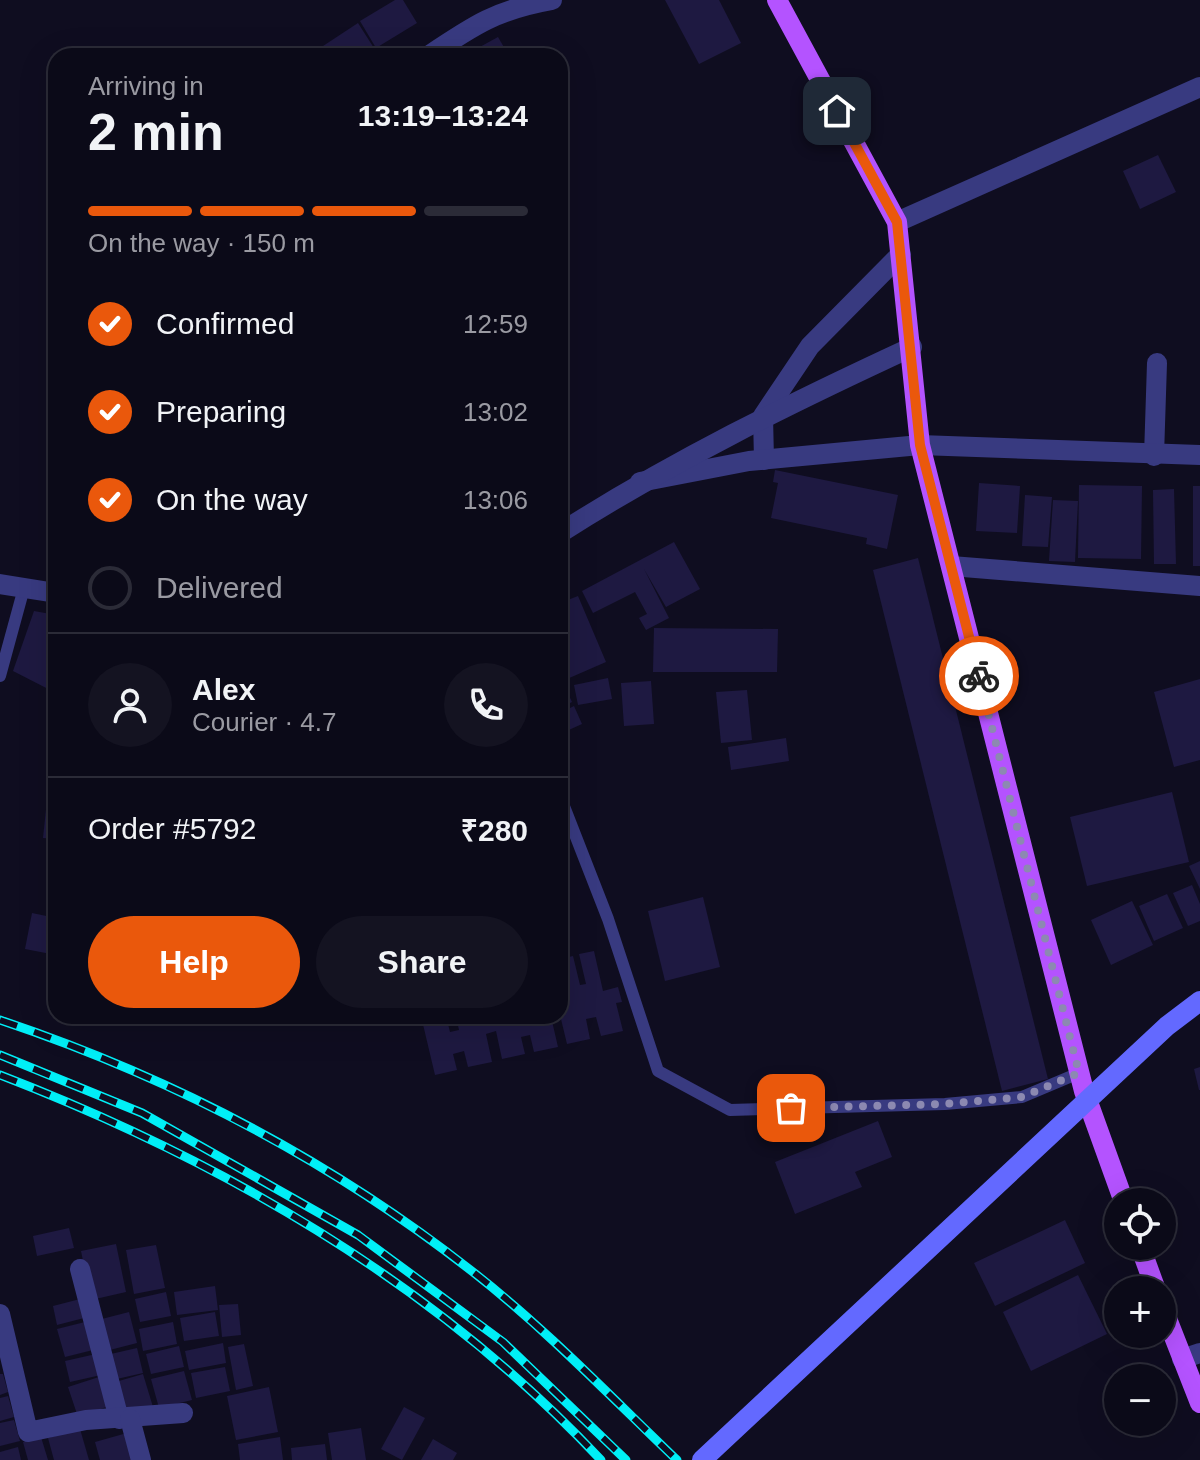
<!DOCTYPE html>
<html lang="en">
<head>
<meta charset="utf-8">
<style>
	:root { --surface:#0b0a18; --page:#141321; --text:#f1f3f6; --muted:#9a9aa2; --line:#2b2b37; --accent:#ea580c }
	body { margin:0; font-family:Helvetica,sans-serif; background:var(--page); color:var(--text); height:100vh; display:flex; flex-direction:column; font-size:30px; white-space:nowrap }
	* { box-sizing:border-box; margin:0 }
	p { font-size:26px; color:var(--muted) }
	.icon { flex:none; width:44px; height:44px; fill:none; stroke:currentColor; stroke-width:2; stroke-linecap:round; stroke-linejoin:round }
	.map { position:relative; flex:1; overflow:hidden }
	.side { position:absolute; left:48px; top:48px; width:520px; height:976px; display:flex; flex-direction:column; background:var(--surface); border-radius:24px; box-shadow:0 8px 32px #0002,0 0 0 2px var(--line) }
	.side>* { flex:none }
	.fabs { position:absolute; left:1104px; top:1188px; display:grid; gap:16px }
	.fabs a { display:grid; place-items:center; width:72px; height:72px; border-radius:50%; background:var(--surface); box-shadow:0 8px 32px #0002,0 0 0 2px var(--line); font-size:40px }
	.pin { position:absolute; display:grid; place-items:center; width:68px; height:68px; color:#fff; margin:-34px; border-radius:16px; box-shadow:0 4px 12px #0006 }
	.courier { position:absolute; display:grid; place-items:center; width:80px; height:80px; margin:-40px; border:6px solid #ea580c; border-radius:50%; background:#fff; color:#222; box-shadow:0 2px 10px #0007 }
	.summary em { font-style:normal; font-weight:600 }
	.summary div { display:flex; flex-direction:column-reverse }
	.summary { display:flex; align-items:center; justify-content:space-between; height:136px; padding:0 40px }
	h1 { font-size:52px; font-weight:600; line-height:60px }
	.bar { display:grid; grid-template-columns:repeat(4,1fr); gap:12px 8px; align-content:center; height:96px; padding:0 40px }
	.bar i { height:10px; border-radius:6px; background:var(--line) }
	.bar .current { background:var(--accent) }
	.bar p { grid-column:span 4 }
	.line { display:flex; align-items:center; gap:20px; padding:0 40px; border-top:2px solid var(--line) }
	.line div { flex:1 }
	.round { display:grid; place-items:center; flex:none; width:84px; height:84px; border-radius:42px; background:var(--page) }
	ol { padding:0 40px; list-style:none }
	li { display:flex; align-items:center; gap:24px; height:88px }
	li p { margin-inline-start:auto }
	li .icon { padding:8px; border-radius:50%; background:var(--accent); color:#fff; stroke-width:4 }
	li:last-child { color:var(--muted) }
	li i { width:44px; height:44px; border:4px solid var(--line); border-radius:50% }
	.action { display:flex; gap:16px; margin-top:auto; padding:16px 40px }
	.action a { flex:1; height:92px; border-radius:48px; background:var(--accent); color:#fff; font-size:32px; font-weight:600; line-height:92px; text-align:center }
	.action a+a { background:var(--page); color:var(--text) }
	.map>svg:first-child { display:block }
	.building { fill:#1e1941 }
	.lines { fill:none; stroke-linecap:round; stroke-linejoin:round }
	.service { stroke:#383a80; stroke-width:12 }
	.minor { stroke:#383a80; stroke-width:20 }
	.tertiary { stroke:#383a80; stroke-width:20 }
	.primary { stroke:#b453ff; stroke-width:20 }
	.rail-casing { stroke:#00eff7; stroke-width:9 }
	.rail { stroke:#0f0d20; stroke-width:6; stroke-dasharray:18; stroke-linecap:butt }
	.secondary-bridge { stroke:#6369ff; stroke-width:20 }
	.done { stroke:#8c89b1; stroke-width:8; stroke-dasharray:0 14.4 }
	.route { stroke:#ea580c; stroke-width:10 }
</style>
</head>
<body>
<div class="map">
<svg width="1200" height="1460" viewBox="0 0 1200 1460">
	<rect width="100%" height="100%" fill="#0f0d20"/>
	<g class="building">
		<path d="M395 0H403L417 23 376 48 360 21Z"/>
		<path d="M665 0H719L741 43 699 64Z"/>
		<path d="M358 23 379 56H325L320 48Z"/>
		<path d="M498 37 509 56H468L467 54Z"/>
		<path d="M1158 155 1176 192 1140 209 1123 171Z"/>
		<path d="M56 437V560H46V438Z"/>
		<path d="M775 470 898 495 887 549 866 544 867 538 771 518 778 483 773 482Z"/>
		<path d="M979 483 1020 486 1017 533 976 531Z"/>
		<path d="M1079 485 1142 486 1141 559 1078 558Z"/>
		<rect x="1193" y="486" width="7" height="80"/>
		<path d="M1174 489 1176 564H1154L1153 490Z"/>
		<path d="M1025 495 1052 497 1048 547 1022 546Z"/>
		<path d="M1053 500 1078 501 1075 562 1049 561Z"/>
		<path d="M674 542 700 589 666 607 644 569 669 618 646 630 639 618 647 614 635 592 593 613 582 591Z"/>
		<path d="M918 558 1048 1079 1002 1091 873 570Z"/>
		<path d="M578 596 606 662 567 679 566 676 561 678 572 702 560 708V603Z"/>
		<path d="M34 611 56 615V693L13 671Z"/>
		<path d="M654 628 778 629 777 672H653Z"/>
		<path d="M608 678 612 699 578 705 574 685Z"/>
		<path d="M1200 679V760L1174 767 1154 692Z"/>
		<path d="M651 681 654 724 624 726 621 683Z"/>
		<path d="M747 690 752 740 721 743 716 692Z"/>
		<path d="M574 706 582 724 560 734V713Z"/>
		<path d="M786 738 789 761 731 770 728 747Z"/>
		<path d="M1172 792 1189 862 1087 886 1070 817Z"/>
		<path d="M47 800 56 801V839L43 838Z"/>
		<path d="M1200 861V889L1189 866Z"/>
		<path d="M1192 885 1200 904V921L1188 926 1173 893Z"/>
		<path d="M1167 894 1183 928 1154 941 1139 906Z"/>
		<path d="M703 897 720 967 665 981 648 911Z"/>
		<path d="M1132 901 1153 945 1111 965 1091 920Z"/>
		<path d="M32 913 56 918V955L25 949Z"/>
		<path d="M594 951 603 991 618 987 622 1002 616 1003 623 1031 601 1036 596 1017 586 1019 590 1039 567 1044 561 1019 552 1021 558 1047 534 1052 530 1035 521 1037 525 1054 502 1059 496 1031 486 1034 492 1062 468 1067 464 1051 453 1054 457 1070 435 1075 421 1016H446L450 1032 459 1030 456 1016H560V959L573 956 580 985 586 984 579 954Z"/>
		<path d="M1200 1067V1090H1199L1194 1069Z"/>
		<path d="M878 1121 892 1157 855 1172 862 1187 795 1214 775 1162Z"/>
		<path d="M1065 1220 1085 1263 995 1306 974 1263Z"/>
		<path d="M69 1228 74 1248 37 1256 33 1236Z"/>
		<path d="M116 1244 126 1292 91 1300 81 1251Z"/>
		<path d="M156 1245 165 1288 134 1294 126 1250Z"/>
		<path d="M1078 1275 1107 1334 1031 1371 1003 1312Z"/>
		<path d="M215 1286 218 1310 177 1315 174 1292Z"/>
		<path d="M166 1292 171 1316 140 1322 135 1299Z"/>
		<path d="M84 1298 88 1317 57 1325 53 1306Z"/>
		<path d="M238 1304 241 1335 222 1337 219 1305Z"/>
		<path d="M129 1312 137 1343 102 1352 94 1321Z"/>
		<path d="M215 1312 219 1336 184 1341 180 1318Z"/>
		<path d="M89 1321 97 1349 65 1357 57 1329Z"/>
		<path d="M173 1322 177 1344 143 1351 139 1329Z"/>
		<path d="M223 1343 226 1363 189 1370 185 1351Z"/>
		<path d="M244 1344 253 1386 236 1390 228 1347Z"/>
		<path d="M179 1346 184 1367 151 1374 146 1354Z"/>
		<path d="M137 1348 143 1373 108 1381 102 1356Z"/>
		<path d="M96 1354 101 1375 70 1382 65 1361Z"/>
		<path d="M225 1367 230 1391 196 1398 191 1373Z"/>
		<path d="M184 1371 192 1400 159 1408 151 1379Z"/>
		<path d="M0 1374H3L8 1392 0 1395Z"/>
		<path d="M143 1374 153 1407 122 1417 112 1383Z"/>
		<path d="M102 1376 112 1405 78 1417 68 1387Z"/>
		<path d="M269 1387 278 1432 236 1440 227 1396Z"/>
		<path d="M8 1396 14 1417 0 1421V1398Z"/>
		<path d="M404 1407 425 1418 402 1460 381 1449Z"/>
		<path d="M14 1420 20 1441 0 1446V1423Z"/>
		<path d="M361 1428 366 1460H332L328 1433Z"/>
		<path d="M80 1429 89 1460H54L48 1438Z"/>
		<path d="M127 1433 135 1460H100L95 1442Z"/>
		<path d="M41 1437 48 1460H28L23 1442Z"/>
		<path d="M280 1437 283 1460H240L238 1444Z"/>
		<path d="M433 1439 457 1453 453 1460H421Z"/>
		<path d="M325 1444 327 1460H292L291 1448Z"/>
		<path d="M18 1447 21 1460H0V1452Z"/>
	</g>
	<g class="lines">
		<g class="service">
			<path d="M0 676 24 588"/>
			<path d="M560 796 608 919 658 1071 730 1110 945 1104 1022 1097 1079 1073"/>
		</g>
		<g class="minor">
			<path d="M428 56C474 25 496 10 552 0"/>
			<path d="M1154 456 1157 363"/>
			<path d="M951 566 1200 586"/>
			<path d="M80 1269 119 1419"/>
			<path d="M0 1314 28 1432 86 1420 183 1413"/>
			<path d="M1182 1359 1200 1353"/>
			<path d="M130 1419 141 1460"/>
		</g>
		<g class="tertiary">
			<path d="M897 222 1200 87"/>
			<path d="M764 460 763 416 810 346 901 254"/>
			<path d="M640 482 749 461 920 445 1200 455"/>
			<path d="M560 533C673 461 791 403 912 347"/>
			<path d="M0 584 56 593"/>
		</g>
		<g class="primary">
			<path d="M777 0 897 222 920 445 1084 1091 1124 1202"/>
			<path d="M1140 1246 1156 1290"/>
			<path d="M1162 1306 1200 1403"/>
		</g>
		<g class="rail-casing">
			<g id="rail">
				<path d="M0 1020C170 1077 332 1161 473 1272 546 1329 610 1396 677 1460"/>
				<path d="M0 1055 142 1113 358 1235 503 1342 626 1460"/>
				<path d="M0 1075C223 1161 436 1284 601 1460"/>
			</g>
		</g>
		<use href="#rail" class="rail"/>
		<path class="secondary-bridge" d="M702 1460 1167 1026 1200 1001"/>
	</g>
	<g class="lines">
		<path class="done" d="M791 1108 945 1104 1022 1097 1079 1073 979 676"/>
		<path class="route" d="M837 111 897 222 920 445 979 676"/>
	</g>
</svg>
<div class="fabs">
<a><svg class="icon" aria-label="locate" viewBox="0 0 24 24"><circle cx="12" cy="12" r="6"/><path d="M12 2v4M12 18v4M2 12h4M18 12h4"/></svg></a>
<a>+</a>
<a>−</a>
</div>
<div class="pin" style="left:791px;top:1108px;background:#ea580c"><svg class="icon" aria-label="bag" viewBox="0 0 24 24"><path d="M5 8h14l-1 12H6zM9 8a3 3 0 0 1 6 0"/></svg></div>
<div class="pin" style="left:837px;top:111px;background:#1f2937"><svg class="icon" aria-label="home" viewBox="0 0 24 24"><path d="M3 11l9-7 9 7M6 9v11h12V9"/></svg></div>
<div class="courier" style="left:979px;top:676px"><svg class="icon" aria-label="bike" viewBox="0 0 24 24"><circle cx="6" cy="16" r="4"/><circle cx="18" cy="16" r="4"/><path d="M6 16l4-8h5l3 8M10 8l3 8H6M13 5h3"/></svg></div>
<section class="side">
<div class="summary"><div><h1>2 min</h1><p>Arriving in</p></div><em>13:19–13:24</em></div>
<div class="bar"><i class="current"></i><i class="current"></i><i class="current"></i><i></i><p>On the way · 150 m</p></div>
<ol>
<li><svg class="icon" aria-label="check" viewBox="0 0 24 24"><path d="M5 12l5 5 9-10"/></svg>Confirmed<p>12:59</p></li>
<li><svg class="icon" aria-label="check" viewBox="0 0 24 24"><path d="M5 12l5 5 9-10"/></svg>Preparing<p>13:02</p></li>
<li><svg class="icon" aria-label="check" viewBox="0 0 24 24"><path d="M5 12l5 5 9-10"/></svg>On the way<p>13:06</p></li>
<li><i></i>Delivered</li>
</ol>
<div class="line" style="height:144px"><a class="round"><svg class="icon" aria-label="person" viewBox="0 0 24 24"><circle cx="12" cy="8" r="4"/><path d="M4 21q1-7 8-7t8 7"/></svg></a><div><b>Alex</b><p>Courier · 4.7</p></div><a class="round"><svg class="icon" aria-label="phone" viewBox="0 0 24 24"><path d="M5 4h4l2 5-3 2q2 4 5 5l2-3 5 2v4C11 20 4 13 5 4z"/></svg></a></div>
<div class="line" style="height:104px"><div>Order #5792</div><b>₹280</b></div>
<div class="action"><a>Help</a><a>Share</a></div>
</section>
</div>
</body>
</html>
